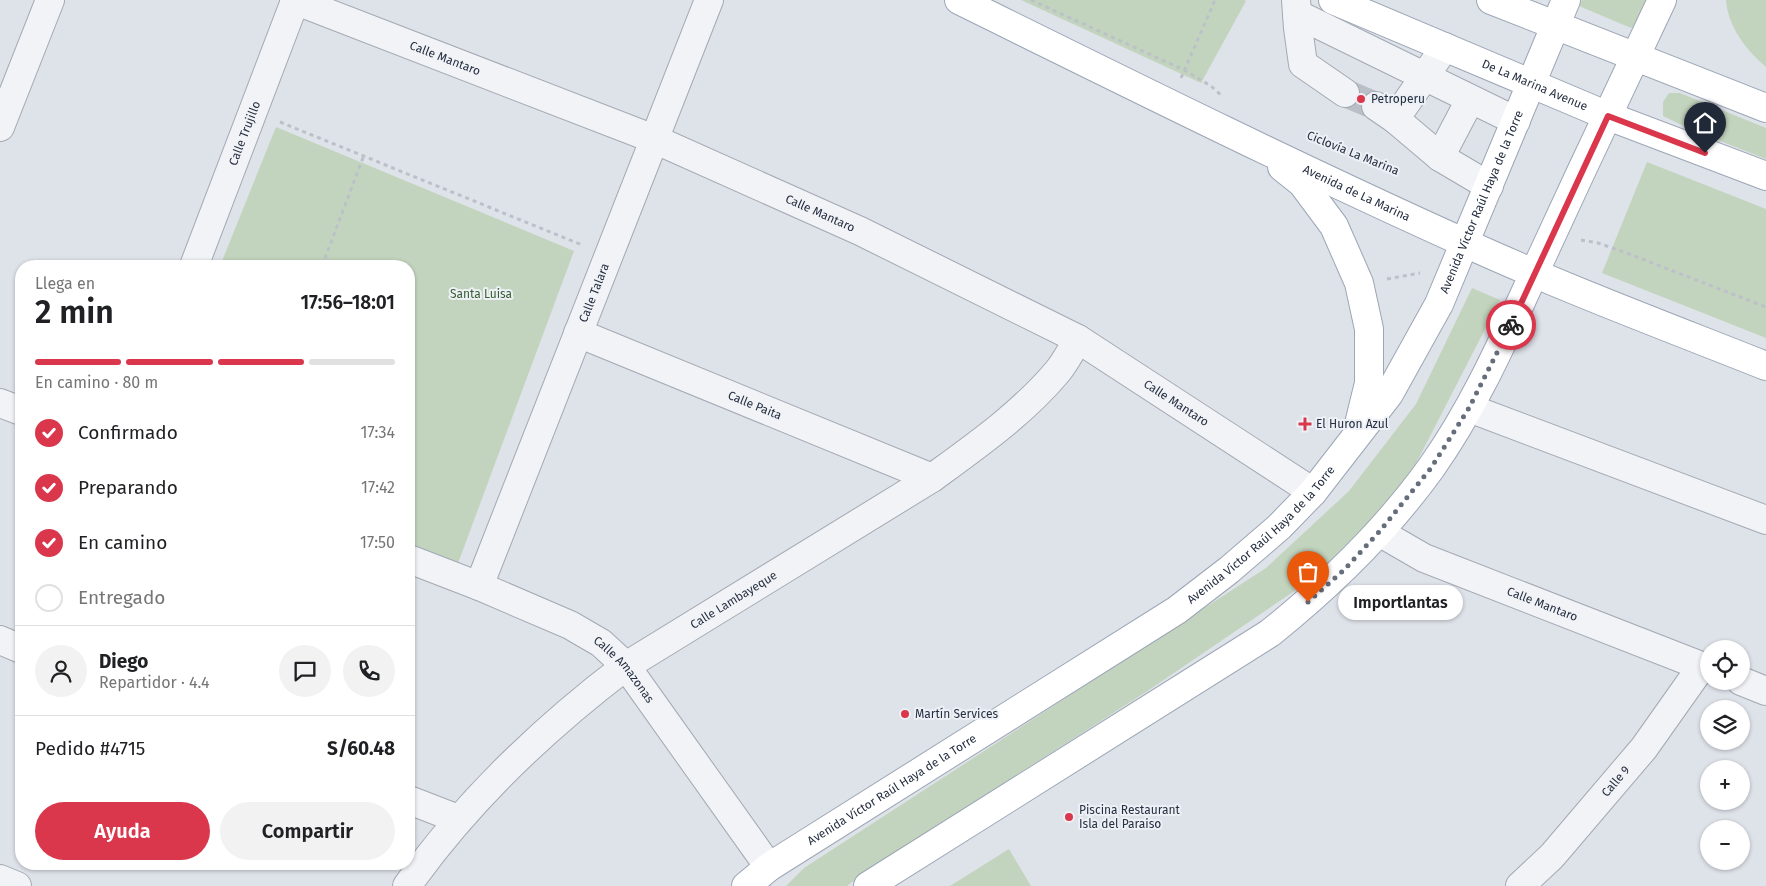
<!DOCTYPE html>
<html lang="es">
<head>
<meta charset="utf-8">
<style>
	:root { --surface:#fff; --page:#f2f2f2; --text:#202124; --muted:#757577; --line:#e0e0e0; --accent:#da374c }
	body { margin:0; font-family:"Fira Sans",sans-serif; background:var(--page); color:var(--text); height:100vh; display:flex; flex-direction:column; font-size:19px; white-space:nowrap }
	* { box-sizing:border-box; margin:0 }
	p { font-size:16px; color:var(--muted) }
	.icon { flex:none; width:28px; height:28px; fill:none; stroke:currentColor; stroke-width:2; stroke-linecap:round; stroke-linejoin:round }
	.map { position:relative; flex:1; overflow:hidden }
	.panel { position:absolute; left:15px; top:260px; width:400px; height:610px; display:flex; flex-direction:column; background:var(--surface); border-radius:20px; box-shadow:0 1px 4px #0004 }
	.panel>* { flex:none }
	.fabs { position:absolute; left:1700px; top:640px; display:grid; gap:10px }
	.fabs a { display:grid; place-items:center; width:50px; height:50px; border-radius:50%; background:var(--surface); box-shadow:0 1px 4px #0004; font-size:25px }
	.pin { position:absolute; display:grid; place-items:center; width:42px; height:42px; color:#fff; margin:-51px -21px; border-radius:50% 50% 50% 0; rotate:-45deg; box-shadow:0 0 5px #0007 }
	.pin .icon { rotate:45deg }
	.courier { position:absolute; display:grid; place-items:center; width:50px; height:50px; margin:-25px; border:4px solid #da374c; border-radius:50%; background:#fff; color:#222; box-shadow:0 1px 6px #0007 }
	.bubble { position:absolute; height:35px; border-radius:18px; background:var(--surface); box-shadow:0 1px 4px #0004; font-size:16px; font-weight:600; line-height:35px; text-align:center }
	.overview em { font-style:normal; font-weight:600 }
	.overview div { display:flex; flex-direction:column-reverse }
	.overview { display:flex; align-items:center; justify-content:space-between; height:85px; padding:0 20px }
	h1 { font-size:32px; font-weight:600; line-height:38px }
	.bar { display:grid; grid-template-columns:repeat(4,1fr); gap:8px 5px; align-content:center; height:60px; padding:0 20px }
	.bar i { height:6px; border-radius:4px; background:var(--line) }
	.bar .selected { background:var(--accent) }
	.bar p { grid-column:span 4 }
	.line { display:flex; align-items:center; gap:12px; padding:0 20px; border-top:1px solid var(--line) }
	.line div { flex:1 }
	.round { display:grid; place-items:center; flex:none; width:52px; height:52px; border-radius:26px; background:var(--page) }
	ol { padding:0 20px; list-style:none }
	li { display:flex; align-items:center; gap:15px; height:55px }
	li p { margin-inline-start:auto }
	li .icon { padding:5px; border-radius:50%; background:var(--accent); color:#fff; stroke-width:4 }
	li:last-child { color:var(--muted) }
	li i { width:28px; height:28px; border:2px solid var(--line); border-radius:50% }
	.action { display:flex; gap:10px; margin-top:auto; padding:10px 20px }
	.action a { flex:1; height:58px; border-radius:30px; background:var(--accent); color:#fff; font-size:20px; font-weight:600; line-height:58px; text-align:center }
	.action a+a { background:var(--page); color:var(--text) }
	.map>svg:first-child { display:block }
	.green { fill:#c3d4be }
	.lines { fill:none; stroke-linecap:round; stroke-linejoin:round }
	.minor-tunnel { stroke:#b9bec7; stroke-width:28; stroke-dasharray:28 14; stroke-linecap:butt }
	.minor-casing { stroke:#a3a9b3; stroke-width:30 }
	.major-casing { stroke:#9ca6b6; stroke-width:30 }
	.path { stroke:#bcc0c8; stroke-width:3; stroke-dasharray:4 4; stroke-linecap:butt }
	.minor { stroke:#f1f3f7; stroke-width:28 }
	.major { stroke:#fff; stroke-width:28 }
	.done { stroke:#666e7c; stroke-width:5; stroke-dasharray:0 9 }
	.route { stroke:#da374c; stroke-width:6 }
	.poi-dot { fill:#da374c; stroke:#edf1f6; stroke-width:2 }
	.labels { text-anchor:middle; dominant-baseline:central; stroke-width:4; stroke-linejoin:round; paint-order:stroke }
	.street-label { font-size:12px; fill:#262f41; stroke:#edf1f6 }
	.poi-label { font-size:12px; fill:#262f41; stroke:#edf1f6; text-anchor:start }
	.park-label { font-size:12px; fill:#395e32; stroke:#edf1f6 }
</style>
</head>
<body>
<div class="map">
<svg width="1766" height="886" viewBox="0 0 1766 886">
	<rect width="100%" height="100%" fill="#dee2e9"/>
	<g class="green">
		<path d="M1021 0H1244L1246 1 1201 83Z"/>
		<path d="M1582 0H1650L1643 19 1631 28 1579 6Z"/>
		<path d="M1726 0H1766V67C1746 50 1728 27 1726 0Z"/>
		<path d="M1669 93H1680L1766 128V159L1690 129 1663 116V102Z"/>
		<path d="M276 127 574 251 457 566 409 544V266H220Z"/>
		<path d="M1647 162 1766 209V338L1602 273Z"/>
		<path d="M1472 288 1500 300 1405 485 1312 579 1146 692 862 874 847 886H786L804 868 1266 568 1349 491 1416 404Z"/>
		<path d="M1009 849 1031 886H950Z"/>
	</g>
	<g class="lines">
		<path class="minor-tunnel" d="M1345 93 1376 106"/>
		<g class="minor-casing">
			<g id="minor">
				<path id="s1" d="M294 0 654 139 860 231 1078 339 1313 492"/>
				<path d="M1296 0 1298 28 1303 64 1345 93"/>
				<path d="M1297 14 1516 121"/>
				<path d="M1376 106 1395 119 1445 47"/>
				<path d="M1395 119 1440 157 1489 186"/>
				<path d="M0 127 50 0"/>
				<path d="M1440 157 1470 100"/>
				<path id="s2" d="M194 266 295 1"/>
				<path id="s3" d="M578 333 932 478"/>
				<path d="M0 403 21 411"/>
				<path d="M1469 408 1766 520"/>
				<path id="s4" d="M1379 532 1424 558 1709 669"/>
				<path id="s5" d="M409 559 479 586 570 625 601 643 626 666 769 867"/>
				<path id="s6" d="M479 586 709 0"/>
				<path d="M0 640 21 649"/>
				<path d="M1741 681 1766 691"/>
				<path d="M409 800 458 819"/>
				<path d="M0 879 17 886"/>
				<path id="s7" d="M407 886C467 801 543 729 626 666L932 478C976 446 1023 413 1058 371 1066 361 1072 349 1078 339"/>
				<path id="s8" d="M1520 886 1552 856 1644 748 1702 666"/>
			</g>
		</g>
		<g class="major-casing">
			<g id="major">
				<path id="s9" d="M959 0C1127 83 1294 166 1465 243 1564 288 1665 326 1766 366"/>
				<path id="s10" d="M1333 0 1608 116 1766 176"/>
				<path d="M1491 0 1766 108"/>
				<path d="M1282 167 1302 183 1334 226 1359 283 1369 329V383L1358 428"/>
				<path id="s11" d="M746 886 769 867 1177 610 1229 570 1279 527 1313 492 1389 394 1439 304 1566 0"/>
				<path d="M868 886 1270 633C1331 584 1385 532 1431 468 1478 402 1509 327 1543 254 1582 169 1622 84 1662 0"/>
			</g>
		</g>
		<g class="path">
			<path d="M1031 0 1184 70 1211 86 1221 95"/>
			<path d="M1181 78 1215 0"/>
			<path d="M280 122 582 245"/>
			<path d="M1581 240 1598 243 1624 252 1766 307"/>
			<path d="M322 266 364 155"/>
			<path d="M1387 279 1420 273"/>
		</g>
		<use href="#minor" class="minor"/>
		<use href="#major" class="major"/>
	</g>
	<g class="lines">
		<path class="done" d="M1308 602 1344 570 1379 532 1431 468 1469 408 1511 325"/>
		<path class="route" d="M1511 325 1608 116 1705 153"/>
	</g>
	<g class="poi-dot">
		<circle cx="1361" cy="99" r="5"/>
		<path d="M1302.5 416.5h5v5h5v5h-5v5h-5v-5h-5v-5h5z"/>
		<circle cx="905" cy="714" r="5"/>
		<circle cx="1069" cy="817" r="5"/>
	</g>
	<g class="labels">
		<g class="street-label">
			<text stroke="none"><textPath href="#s1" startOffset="162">Calle Mantaro</textPath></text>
			<text stroke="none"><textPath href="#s10" startOffset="219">De La Marina Avenue</textPath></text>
			<text stroke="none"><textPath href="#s2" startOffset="142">Calle Trujillo</textPath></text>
			<text transform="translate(1353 153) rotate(22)">Ciclovía La Marina</text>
			<text stroke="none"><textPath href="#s9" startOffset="442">Avenida de La Marina</textPath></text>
			<text stroke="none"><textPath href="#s11" startOffset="1030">Avenida Víctor Raúl Haya de la Torre</textPath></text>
			<text stroke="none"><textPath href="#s1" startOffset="568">Calle Mantaro</textPath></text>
			<text stroke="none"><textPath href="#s6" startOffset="315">Calle Talara</textPath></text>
			<text stroke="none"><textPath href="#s1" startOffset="972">Calle Mantaro</textPath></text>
			<text stroke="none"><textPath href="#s3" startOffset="191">Calle Paita</textPath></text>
			<text stroke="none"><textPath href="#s11" startOffset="625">Avenida Víctor Raúl Haya de la Torre</textPath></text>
			<text stroke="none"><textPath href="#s7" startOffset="438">Calle Lambayeque</textPath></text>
			<text stroke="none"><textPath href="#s4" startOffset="179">Calle Mantaro</textPath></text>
			<text stroke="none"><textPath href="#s5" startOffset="245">Calle Amazonas</textPath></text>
			<text stroke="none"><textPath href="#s8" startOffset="142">Calle 9</textPath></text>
			<text stroke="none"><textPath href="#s11" startOffset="175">Avenida Víctor Raúl Haya de la Torre</textPath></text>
		</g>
		<g class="poi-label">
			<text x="1371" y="99">Petroperu</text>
			<text x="1316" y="424">El Huron Azul</text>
			<text x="915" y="714">Martín Services</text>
			<text x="1079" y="810">Piscina Restaurant<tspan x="1079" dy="14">Isla del Paraiso</tspan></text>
		</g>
		<g class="park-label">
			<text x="481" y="294">Santa Luisa</text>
		</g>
	</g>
</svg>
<div class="fabs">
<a><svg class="icon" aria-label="locate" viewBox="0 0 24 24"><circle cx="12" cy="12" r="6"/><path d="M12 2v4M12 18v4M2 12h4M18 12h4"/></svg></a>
<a><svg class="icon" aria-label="layers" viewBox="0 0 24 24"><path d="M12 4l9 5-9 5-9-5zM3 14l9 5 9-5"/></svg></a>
<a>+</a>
<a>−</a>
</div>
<div class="pin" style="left:1308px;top:602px;background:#ea580c"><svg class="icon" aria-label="bag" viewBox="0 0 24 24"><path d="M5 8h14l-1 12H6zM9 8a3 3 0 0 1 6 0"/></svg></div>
<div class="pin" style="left:1705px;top:153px;background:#1f2937"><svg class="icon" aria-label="home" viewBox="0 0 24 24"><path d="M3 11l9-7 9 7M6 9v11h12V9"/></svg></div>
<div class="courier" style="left:1511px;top:325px"><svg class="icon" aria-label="bike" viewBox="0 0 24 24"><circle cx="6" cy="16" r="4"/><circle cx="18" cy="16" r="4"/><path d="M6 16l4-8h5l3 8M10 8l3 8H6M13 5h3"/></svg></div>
<div class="bubble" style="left:1338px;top:585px;width:125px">Importlantas</div>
<section class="panel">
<div class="overview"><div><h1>2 min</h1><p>Llega en</p></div><em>17:56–18:01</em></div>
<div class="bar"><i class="selected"></i><i class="selected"></i><i class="selected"></i><i></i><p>En camino · 80 m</p></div>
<ol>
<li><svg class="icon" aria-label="check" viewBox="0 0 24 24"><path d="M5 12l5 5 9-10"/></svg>Confirmado<p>17:34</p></li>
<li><svg class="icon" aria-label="check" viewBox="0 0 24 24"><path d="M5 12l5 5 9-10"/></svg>Preparando<p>17:42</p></li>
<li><svg class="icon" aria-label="check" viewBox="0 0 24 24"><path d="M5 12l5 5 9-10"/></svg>En camino<p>17:50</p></li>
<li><i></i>Entregado</li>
</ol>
<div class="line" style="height:90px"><a class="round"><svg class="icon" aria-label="person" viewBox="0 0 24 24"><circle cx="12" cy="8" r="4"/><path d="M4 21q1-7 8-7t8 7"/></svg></a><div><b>Diego</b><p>Repartidor · 4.4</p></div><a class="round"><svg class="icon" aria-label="chat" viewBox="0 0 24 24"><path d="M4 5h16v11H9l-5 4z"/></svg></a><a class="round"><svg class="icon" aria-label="phone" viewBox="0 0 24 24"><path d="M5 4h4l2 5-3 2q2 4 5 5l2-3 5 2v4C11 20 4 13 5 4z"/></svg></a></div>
<div class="line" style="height:65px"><div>Pedido #4715</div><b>S/60.48</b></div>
<div class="action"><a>Ayuda</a><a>Compartir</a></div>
</section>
</div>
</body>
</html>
